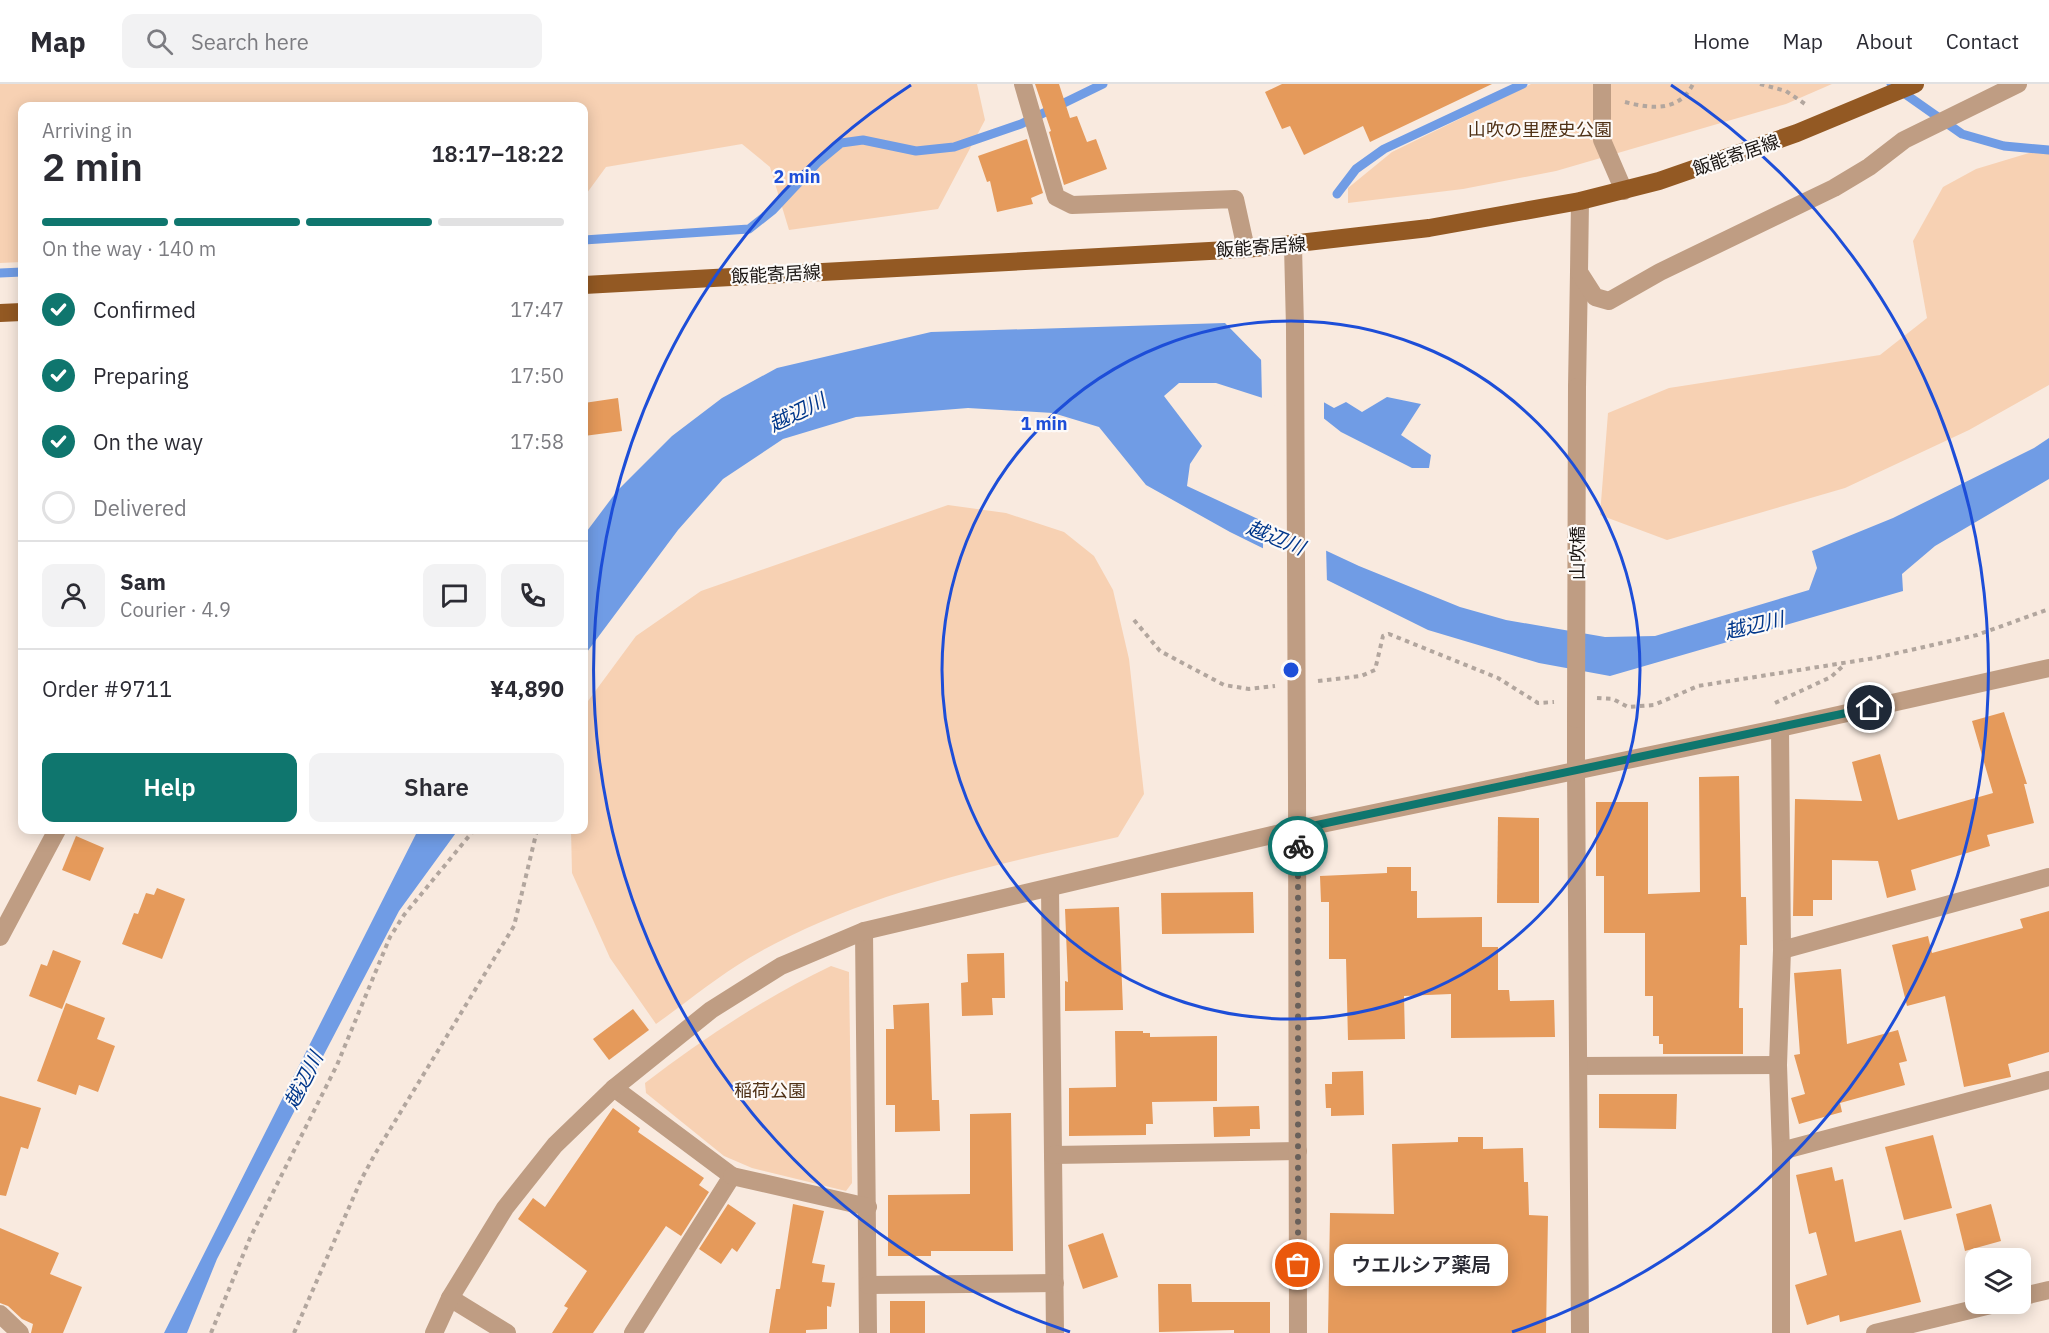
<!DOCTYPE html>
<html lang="en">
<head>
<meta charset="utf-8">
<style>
	:root { --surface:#fff; --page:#f2f2f3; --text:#2b2b33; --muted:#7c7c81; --line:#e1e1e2; --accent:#0f766e }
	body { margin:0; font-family:"IBM Plex Sans","Noto Sans JP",sans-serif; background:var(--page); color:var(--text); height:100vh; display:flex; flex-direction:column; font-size:22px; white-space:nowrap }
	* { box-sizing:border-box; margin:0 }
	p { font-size:20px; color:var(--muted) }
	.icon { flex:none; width:33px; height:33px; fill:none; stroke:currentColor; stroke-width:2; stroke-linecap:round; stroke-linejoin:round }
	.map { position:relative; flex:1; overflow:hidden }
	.drawer { position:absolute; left:18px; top:18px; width:570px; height:732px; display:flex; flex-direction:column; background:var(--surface); border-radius:12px; box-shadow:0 3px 15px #0003 }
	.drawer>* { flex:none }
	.buttons { position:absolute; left:1965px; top:1164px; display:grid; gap:12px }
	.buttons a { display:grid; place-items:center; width:66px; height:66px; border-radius:12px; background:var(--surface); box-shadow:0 3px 15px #0003; font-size:30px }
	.pin { position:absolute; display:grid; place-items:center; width:51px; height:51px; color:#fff; margin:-26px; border:3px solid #fff; border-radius:50%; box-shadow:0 2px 6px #0007 }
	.courier { position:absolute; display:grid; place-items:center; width:60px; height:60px; margin:-30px; border:4px solid #0f766e; border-radius:50%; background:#fff; color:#222; box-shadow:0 2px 8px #0007 }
	.bubble { position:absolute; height:42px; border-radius:12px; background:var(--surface); box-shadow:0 3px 15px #0003; font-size:20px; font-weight:600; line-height:42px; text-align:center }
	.summary em { font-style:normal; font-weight:600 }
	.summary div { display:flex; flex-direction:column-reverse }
	.summary { display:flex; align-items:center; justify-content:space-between; height:102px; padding:0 24px }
	h1 { font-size:39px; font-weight:600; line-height:45px }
	.bar { display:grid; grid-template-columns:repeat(4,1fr); gap:9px 6px; align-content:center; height:72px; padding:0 24px }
	.bar i { height:8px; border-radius:4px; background:var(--line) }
	.bar .selected { background:var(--accent) }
	.bar p { grid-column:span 4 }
	.line { display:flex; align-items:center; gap:15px; padding:0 24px; border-top:2px solid var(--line) }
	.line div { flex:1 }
	.round { display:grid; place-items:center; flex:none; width:63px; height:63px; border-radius:12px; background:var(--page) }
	ol { padding:0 24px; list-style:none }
	li { display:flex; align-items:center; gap:18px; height:66px }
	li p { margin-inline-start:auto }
	li .icon { padding:6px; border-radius:50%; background:var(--accent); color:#fff; stroke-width:4 }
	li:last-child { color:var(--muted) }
	li i { width:33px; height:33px; border:3px solid var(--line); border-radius:50% }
	.cta { display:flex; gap:12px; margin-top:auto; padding:12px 24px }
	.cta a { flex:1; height:69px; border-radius:12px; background:var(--accent); color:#fff; font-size:24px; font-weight:600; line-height:69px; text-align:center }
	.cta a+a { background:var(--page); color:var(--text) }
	header { display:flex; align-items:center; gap:36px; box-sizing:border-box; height:84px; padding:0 30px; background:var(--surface); border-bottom:2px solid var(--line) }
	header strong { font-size:28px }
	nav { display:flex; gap:33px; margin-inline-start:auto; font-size:21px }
	.search { width:420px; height:54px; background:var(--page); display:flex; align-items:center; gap:15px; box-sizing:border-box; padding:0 21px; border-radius:12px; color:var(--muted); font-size:22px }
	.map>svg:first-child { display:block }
	.green { fill:#f7d1b3 }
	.water { fill:#709ce5 }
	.pier { fill:#f9eadf }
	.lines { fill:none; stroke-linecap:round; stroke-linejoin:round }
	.stream { stroke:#709ce5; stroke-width:9 }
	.building { fill:#e59a5b }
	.path { stroke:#b2a69e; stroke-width:4; stroke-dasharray:4.5 4.5; stroke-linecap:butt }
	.service { stroke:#bf9d83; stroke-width:18 }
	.pedestrian { stroke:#bf9d83; stroke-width:18 }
	.minor { stroke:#bf9d83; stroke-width:18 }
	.tertiary { stroke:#bf9d83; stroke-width:18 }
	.primary { stroke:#935923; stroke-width:18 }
	.pedestrian-bridge { stroke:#bf9d83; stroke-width:18 }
	.tertiary-bridge { stroke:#bf9d83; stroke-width:18 }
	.done { stroke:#69605a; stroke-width:6; stroke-dasharray:0 10.8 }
	.route { stroke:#0f766e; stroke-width:8 }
	.ring { fill:none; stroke:#1d4ed8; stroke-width:3 }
	.labels { text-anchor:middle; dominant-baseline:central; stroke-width:4.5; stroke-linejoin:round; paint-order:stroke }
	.park-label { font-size:18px; fill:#4f3116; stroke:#fdfaf8 }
	.street-label { font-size:18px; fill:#1b1613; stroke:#fdfaf8 }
	.water-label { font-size:20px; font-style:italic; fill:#01378b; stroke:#fdfaf8 }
	.centre { fill:#1d4ed8; stroke:#fdfaf8; stroke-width:3 }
	.ring-label { font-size:18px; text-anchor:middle; font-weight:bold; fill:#1d4ed8; stroke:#fdfaf8; stroke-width:4.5; stroke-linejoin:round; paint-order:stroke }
</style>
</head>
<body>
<header>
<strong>Map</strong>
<div class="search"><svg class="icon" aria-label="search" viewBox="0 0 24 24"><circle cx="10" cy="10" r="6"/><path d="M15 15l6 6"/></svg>Search here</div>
<nav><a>Home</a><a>Map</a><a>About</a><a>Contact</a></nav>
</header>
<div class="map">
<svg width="2049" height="1249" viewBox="0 0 2049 1249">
	<rect width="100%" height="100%" fill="#f9eadf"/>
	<g class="green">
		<path d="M0 0H977L985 36 938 125 789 146 770 83 742 60 606 83 584 113V22H22V178L0 179Z"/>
		<path d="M1531 0H1832L1786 20 1556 87 1463 105 1348 119V104L1392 68Z"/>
		<path d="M2049 63V301L1969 346 1845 404 1667 456 1600 431 1608 329 1669 304 1880 271 1927 234 1913 157 1943 103 1976 85Z"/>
		<path d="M948 421 1006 429 1064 448 1094 472 1113 506 1129 575 1144 710 1118 753C994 781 860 809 749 874 717 893 687 918 656 940L610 874 572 789 571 746H584V634L588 617 636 552 701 507Z"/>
		<path d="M831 882 849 888 852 1099 846 1107 752 1084 724 1072 646 1009 645 999C704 954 764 914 831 882Z"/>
	</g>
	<g class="water">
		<path d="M1225 239 1276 291 1334 324 1346 318 1362 328 1387 313 1421 320 1401 351 1431 371 1429 384H1412L1341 348 1322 333 1216 299H1179L1164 312 1202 362 1190 380 1187 402 1359 482 1460 523 1506 536 1605 553 1655 552 1809 506 1817 484 1812 467 1893 434 2034 364 2049 354V395L1935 462 1902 490 1903 507 1610 592 1539 579 1428 546 1230 448 1146 401 1099 343 1053 329 968 324 856 333 783 355 723 395 678 446 584 572V451L617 407 672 352 722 314 777 284 931 248Z"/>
		<path d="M418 746H458L399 827 217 1175 187 1249H164Z"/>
	</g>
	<g class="pier">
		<path d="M1261 271 1278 288 1324 315V338L1262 317Z"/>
		<path d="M1263 432 1326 463 1327 499 1263 468Z"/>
	</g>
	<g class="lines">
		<g class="stream">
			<path d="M1891 0 1962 50 2004 62 2049 66"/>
			<path d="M1337 110 1356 85 1384 65 1523 0"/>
			<path d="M584 156 749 145 773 126 818 78 841 59 863 56 916 67 954 63 1021 40 1103 0"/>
			<path d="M0 189 22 188"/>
		</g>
	</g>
	<g class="building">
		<path d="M1035 0H1059L1070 34 1077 32 1087 58 1096 55 1107 85 1064 101 1049 48 1051 47Z"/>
		<path d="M1282 0H1492L1370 58 1363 42 1304 71 1290 42 1282 45 1265 8Z"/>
		<path d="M1027 55 1043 109 1031 114 1033 120 997 128 990 97 987 98 978 72Z"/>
		<path d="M618 314 622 347 584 352V319Z"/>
		<path d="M2004 628 2027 700H2024L2034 739 1987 751 1990 762 1911 786 1916 806 1887 814 1878 777 1832 776V816H1813V832H1793L1795 715 1862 717 1852 678 1880 670 1898 736 1993 709 1972 637Z"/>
		<path d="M1739 692 1741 813H1746L1747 861H1740L1739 924H1743V970H1663V960H1659V952H1653V912H1645V849H1604V792H1596V718H1648V810L1700 808 1699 693Z"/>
		<path d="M1498 733 1539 734V819H1497Z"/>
		<path d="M76 752 104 764 90 797 62 786Z"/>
		<path d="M1387 783H1411V807H1417V834L1482 833V863H1498V906H1509L1510 917 1554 916 1555 953 1451 954V910L1404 912 1405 955 1348 956 1346 875H1329V818H1321L1320 792 1387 789Z"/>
		<path d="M157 804 185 815 162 875 122 860 134 829 138 830 146 809 154 811Z"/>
		<path d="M1253 808 1254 849 1162 850 1161 809Z"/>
		<path d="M1119 823 1123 926 1065 927V897L1068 898 1065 825Z"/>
		<path d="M2049 827V968L2008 980 2011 993 1964 1003 1945 912 1907 922 1892 861 1928 852 1932 869 2023 844 2020 835Z"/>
		<path d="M53 866 81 877 62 925 29 912 41 880 47 882Z"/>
		<path d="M1004 869 1005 914H992L993 931 962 932 961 899 968 898 967 870Z"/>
		<path d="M1841 885 1847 960 1898 946 1907 977 1899 979 1905 1001 1840 1019 1842 1028 1799 1040 1791 1014 1805 1010 1794 971 1800 970 1794 889Z"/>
		<path d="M66 919 105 934 97 955 115 962 98 1008 79 1001 76 1011 37 997Z"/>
		<path d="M929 919 932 1016H939L940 1047 895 1048V1021H886V945H894L893 921Z"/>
		<path d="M633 925 649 946 609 976 593 955Z"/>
		<path d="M1115 947H1143V949H1150V953L1217 952V1017L1152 1018 1153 1040H1146V1051L1069 1052V1004L1116 1003Z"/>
		<path d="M1363 987 1364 1031 1331 1032V1024H1326L1325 1000H1332V988Z"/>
		<path d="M1599 1010H1677L1676 1045 1599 1044Z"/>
		<path d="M0 1012 41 1024 28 1065 21 1063 6 1112 0 1111Z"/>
		<path d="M1259 1022 1260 1045H1250V1052L1214 1053 1213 1023Z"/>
		<path d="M613 1024 640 1044 638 1048 704 1094 699 1101 709 1108 681 1152 666 1142 593 1249H552L568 1224 564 1222 587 1187 518 1135 533 1114 545 1123Z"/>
		<path d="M1011 1029 1013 1167H931V1172H888V1111L970 1110V1030Z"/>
		<path d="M1933 1051 1952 1124 1904 1136 1885 1063Z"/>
		<path d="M1458 1053H1483V1065L1523 1064 1524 1098H1528L1529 1131 1548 1132 1546 1249H1328L1330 1129 1394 1130 1392 1060 1458 1058Z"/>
		<path d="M1832 1083 1835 1097 1843 1095 1855 1158 1901 1146 1921 1218 1840 1238 1839 1231 1807 1241 1795 1201 1827 1191 1816 1148 1809 1150 1796 1091Z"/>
		<path d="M728 1120 756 1139 737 1168 732 1164 721 1180 699 1165Z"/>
		<path d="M793 1120 824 1127 812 1179 825 1181 822 1198 835 1199 831 1223 827 1222V1245L806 1246V1249H769L776 1205H780Z"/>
		<path d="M1991 1120 2001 1157 1965 1167 1956 1130Z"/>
		<path d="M0 1144 59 1169 50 1190 82 1203 63 1249H31L33 1240 22 1235 8 1222 0 1219Z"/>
		<path d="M1103 1149 1118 1193 1083 1205 1068 1161Z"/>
		<path d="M1158 1200H1191L1192 1218H1270V1249H1234V1246L1159 1248Z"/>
		<rect x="890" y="1217" width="35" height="32"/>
	</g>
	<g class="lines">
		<g class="path">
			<path d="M1760 0 1786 7 1805 20"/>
			<path d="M1625 18C1652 25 1679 28 1693 0"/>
			<path d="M1134 536 1160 567 1224 601 1249 605 1275 602"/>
			<path d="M1318 597 1361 592 1375 586 1383 552 1389 550 1498 594 1538 619 1554 618"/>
			<path d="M1597 614 1613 615 1628 623 1654 621 1698 602 1875 574 1977 551 2049 525"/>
			<path d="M1775 619 1831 593 1844 581"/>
			<path d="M211 1249 250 1154 337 981 390 853 404 831 474 746"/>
			<path d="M294 1249 361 1096 375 1070 514 842 537 746"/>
		</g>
		<path class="service" d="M1602 0V56L1624 107"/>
		<g class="pedestrian">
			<path d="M1577 303 1579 188"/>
			<path d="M1576 635V685"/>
		</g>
		<g class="minor">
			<path d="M1023 0 1056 113 1072 121 1235 115 1246 165"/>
			<path d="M1580 117 1579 188 1595 213 1609 217 1660 188 1834 104 1869 83 1904 56 2018 0"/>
			<path d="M1780 644 1782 866 1778 981 1781 1067V1249"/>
			<path d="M1050 804 1055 1249"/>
			<path d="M864 847 868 1249"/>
			<path d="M0 853 57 746"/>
			<path d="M1782 866 2049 793"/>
			<path d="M1580 982 1778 981"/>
			<path d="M614 1004 732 1092 633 1249"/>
			<path d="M1781 1067 2049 996"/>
			<path d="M1053 1071 1298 1067"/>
			<path d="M732 1092 868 1123"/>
			<path d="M868 1201 1055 1199"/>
			<path d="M450 1214 507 1249"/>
			<path d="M0 1230 20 1249"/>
			<path d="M434 1249 450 1214 505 1124 555 1061 614 1004 711 926 781 882 864 847 1298 745"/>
		</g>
		<g class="tertiary">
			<path d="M1293 162 1295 243"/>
			<path d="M1576 685 1580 1249"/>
			<path d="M1297 701 1298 1249"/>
			<path d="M1298 745 1780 644 2049 584"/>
			<path d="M2020 1213 2049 1206"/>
			<path d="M1875 1249 1995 1220"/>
		</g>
		<g class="primary">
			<path d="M584 201 1246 165 1429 144 1580 117 1659 97 1797 49 1915 0"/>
			<path d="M0 229 22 228"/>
		</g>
		<path class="pedestrian-bridge" d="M1576 635 1577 303"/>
		<path class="tertiary-bridge" d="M1295 243 1297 701"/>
	</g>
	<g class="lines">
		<path class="done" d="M1298 1181V762"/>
		<path class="route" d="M1298 762V745L1870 624"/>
	</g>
	<g class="ring">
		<circle cx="1291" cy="586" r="349"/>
		<path d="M1070 1248A698 698 0 0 1 911 1M1671 1A698 698 0 0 1 1512 1248"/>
	</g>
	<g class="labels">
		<g class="park-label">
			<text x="1540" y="45">山吹の里歴史公園</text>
			<text x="770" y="1006">稲荷公園</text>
		</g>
		<g class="street-label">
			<text transform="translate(1736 71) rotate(-19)">飯能寄居線</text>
			<text transform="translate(1261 163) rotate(-4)">飯能寄居線</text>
			<text transform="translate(776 190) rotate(-3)">飯能寄居線</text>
			<text transform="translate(1577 469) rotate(-90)">山吹橋</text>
		</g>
		<g class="water-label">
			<text transform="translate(797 328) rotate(-26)">越辺川</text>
			<text transform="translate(1276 453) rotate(22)">越辺川</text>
			<text transform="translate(1754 541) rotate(-13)">越辺川</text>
			<text transform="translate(303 996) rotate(-63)">越辺川</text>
		</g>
	</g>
	<circle cx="1291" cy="586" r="9" class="centre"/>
	<g class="ring-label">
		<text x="797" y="99">2 min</text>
		<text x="1044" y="346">1 min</text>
	</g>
</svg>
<div class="buttons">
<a><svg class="icon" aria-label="layers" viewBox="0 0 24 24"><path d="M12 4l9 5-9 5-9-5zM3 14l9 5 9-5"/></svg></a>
</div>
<div class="pin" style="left:1298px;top:1181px;background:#ea580c"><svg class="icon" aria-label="bag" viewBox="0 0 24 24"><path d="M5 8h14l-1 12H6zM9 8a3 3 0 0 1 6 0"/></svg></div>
<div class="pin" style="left:1870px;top:624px;background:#1f2937"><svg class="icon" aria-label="home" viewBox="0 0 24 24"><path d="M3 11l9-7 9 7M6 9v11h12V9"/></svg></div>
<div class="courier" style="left:1298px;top:762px"><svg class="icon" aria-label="bike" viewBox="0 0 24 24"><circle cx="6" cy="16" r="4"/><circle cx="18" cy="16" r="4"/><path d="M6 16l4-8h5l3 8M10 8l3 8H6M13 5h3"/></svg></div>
<div class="bubble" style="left:1334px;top:1160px;width:174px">ウエルシア薬局</div>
<section class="drawer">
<div class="summary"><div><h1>2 min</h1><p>Arriving in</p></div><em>18:17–18:22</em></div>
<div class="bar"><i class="selected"></i><i class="selected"></i><i class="selected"></i><i></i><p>On the way · 140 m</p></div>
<ol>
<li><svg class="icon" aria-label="check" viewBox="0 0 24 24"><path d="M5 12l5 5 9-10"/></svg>Confirmed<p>17:47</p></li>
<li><svg class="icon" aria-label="check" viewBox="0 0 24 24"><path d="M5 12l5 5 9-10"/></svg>Preparing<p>17:50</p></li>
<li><svg class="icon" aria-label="check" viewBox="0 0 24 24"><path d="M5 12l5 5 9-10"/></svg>On the way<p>17:58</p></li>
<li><i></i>Delivered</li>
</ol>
<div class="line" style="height:108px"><a class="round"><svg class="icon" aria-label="person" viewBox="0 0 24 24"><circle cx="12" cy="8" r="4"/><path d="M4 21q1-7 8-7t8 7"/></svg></a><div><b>Sam</b><p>Courier · 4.9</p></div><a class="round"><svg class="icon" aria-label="chat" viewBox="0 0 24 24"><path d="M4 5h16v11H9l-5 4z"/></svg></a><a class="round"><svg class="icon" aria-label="phone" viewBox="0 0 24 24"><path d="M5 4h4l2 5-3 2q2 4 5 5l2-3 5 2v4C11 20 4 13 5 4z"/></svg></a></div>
<div class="line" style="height:78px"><div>Order #9711</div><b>¥4,890</b></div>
<div class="cta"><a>Help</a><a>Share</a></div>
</section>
</div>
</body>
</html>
